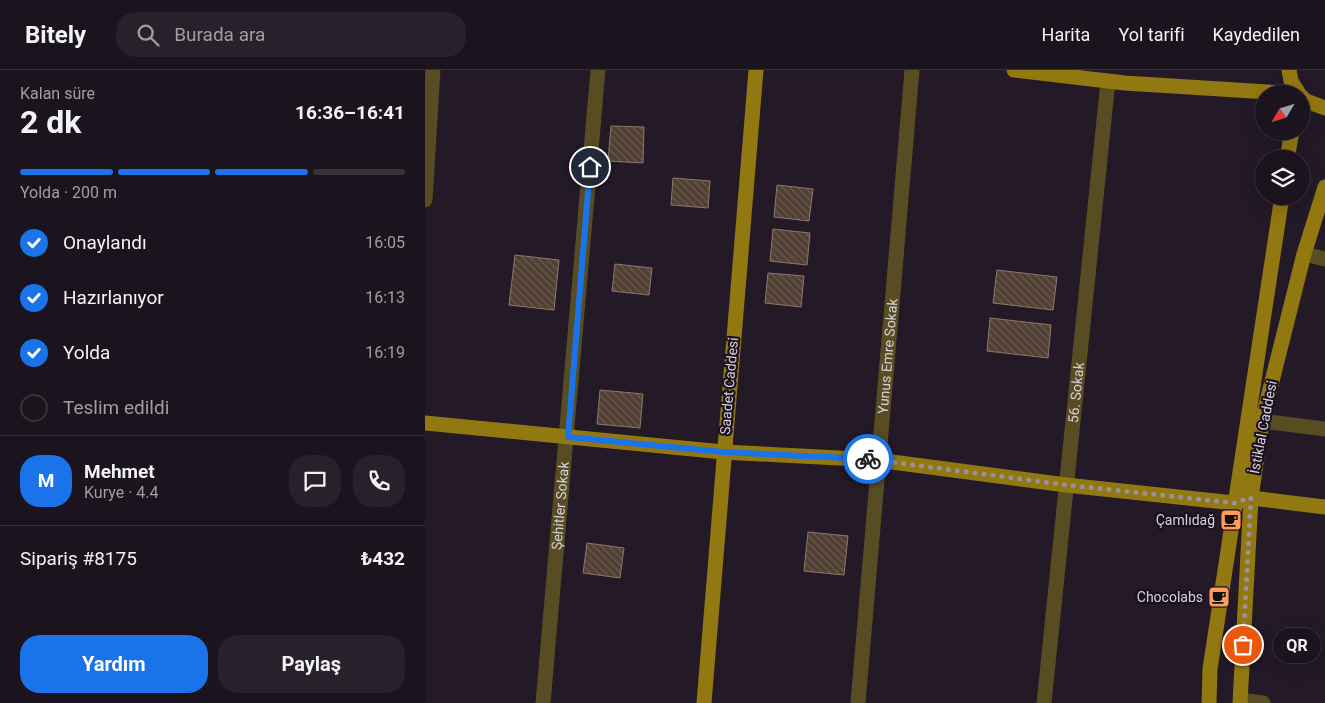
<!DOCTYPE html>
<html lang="tr">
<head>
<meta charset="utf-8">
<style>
	:root { --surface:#1b131d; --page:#28202a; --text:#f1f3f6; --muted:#a09ea4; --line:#39323b; --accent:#1a73e8 }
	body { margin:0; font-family:Roboto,sans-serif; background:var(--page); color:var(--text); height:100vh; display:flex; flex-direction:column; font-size:19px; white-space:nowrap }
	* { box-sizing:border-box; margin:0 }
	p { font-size:16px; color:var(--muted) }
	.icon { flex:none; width:28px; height:28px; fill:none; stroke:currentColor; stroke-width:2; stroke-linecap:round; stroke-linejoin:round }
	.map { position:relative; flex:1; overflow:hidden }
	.panel { display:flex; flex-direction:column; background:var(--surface); width:425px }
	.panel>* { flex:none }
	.needle { width:32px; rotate:232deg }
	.buttons { position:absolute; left:830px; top:15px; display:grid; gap:10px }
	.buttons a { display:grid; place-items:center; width:55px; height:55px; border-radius:50%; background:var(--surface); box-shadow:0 5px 20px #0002,0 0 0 1px var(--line); font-size:25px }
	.pin { position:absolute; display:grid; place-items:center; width:42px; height:42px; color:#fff; margin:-21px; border:2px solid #fff; border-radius:50%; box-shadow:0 1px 5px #0007 }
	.courier { position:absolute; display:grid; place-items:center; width:50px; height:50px; margin:-25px; border:4px solid #1a73e8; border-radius:50%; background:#fff; color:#222; box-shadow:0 1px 6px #0007 }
	.bubble { position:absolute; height:35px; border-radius:18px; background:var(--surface); box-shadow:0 5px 20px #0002,0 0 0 1px var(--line); font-size:16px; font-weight:700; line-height:35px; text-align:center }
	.head em { font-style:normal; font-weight:700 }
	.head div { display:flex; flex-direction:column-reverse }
	.head { display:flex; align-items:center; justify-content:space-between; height:85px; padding:0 20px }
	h1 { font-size:32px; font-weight:700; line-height:38px }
	.bar { display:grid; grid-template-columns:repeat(4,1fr); gap:8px 5px; align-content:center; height:60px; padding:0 20px }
	.bar i { height:6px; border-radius:4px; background:var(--line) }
	.bar .on { background:var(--accent) }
	.bar p { grid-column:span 4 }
	.line { display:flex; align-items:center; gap:12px; padding:0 20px; border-top:1px solid var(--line) }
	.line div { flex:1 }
	.round { display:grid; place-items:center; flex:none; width:52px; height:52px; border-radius:20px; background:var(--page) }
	ol { padding:0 20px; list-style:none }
	li { display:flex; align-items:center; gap:15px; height:55px }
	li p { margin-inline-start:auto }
	li .icon { padding:5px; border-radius:50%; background:var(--accent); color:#fff; stroke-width:4 }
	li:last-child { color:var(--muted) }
	li i { width:28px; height:28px; border:2px solid var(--line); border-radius:50% }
	.primary-button { display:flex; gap:10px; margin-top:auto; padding:10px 20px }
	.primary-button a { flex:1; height:58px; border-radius:20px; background:var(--accent); color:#fff; font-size:20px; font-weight:700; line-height:58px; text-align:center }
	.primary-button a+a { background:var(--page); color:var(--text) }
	header { display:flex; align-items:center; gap:30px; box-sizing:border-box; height:70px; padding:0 25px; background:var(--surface); border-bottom:1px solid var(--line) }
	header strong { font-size:24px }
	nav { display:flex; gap:28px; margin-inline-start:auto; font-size:18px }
	.search { width:350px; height:45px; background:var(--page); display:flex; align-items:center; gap:12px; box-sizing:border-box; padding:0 18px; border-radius:20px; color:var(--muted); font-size:19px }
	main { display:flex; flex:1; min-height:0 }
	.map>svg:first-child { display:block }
	.building { fill:url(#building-back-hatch); stroke:#8d796c }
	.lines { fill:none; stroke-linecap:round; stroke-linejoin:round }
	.minor { stroke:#584c23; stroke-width:15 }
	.major { stroke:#927810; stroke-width:15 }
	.done { stroke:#9a919c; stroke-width:5; stroke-dasharray:0 9 }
	.route { stroke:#1a73e8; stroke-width:6 }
	.labels { text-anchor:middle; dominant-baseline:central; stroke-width:4.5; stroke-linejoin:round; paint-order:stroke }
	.street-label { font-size:14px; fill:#d9d2db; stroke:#1a101e }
	.poi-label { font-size:14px; fill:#d9d2db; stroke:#1a101e; text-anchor:end }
</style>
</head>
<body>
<header>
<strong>Bitely</strong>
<div class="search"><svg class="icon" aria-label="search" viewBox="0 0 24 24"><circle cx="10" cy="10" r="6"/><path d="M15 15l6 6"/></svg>Burada ara</div>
<nav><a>Harita</a><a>Yol tarifi</a><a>Kaydedilen</a></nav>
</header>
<main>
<section class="panel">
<div class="head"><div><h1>2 dk</h1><p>Kalan süre</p></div><em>16:36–16:41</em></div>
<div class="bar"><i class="on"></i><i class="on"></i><i class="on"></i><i></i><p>Yolda · 200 m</p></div>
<ol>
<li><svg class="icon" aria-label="check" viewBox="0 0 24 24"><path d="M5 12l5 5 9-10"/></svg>Onaylandı<p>16:05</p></li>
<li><svg class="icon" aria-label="check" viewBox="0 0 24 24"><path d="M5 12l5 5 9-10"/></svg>Hazırlanıyor<p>16:13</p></li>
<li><svg class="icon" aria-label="check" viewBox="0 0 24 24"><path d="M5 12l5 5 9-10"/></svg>Yolda<p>16:19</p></li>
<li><i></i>Teslim edildi</li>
</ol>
<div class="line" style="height:90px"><b class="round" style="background:var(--accent);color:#fff">M</b><div><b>Mehmet</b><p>Kurye · 4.4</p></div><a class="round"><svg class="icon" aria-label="chat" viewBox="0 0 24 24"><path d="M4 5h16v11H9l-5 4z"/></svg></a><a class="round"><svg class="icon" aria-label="phone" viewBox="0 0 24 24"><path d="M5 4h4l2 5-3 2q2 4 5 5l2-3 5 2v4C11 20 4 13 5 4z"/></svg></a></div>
<div class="line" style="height:65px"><div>Sipariş #8175</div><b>₺432</b></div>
<div class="primary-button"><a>Yardım</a><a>Paylaş</a></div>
</section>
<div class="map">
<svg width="900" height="633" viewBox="0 0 900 633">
	<defs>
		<pattern id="building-back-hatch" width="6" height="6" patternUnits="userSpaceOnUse" patternTransform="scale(1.25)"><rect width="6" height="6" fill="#513f33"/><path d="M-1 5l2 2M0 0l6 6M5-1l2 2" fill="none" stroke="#695a50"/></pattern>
	</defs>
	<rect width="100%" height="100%" fill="#241927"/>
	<g class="building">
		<path d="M186 56 219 57 218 93 183 91Z"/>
		<path d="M248 108 285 111 283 138 246 135Z"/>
		<path d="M352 115 388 119 384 151 349 147Z"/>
		<path d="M348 159 385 163 382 195 345 191Z"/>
		<path d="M90 185 134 190 129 240 84 235Z"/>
		<path d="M190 194 227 198 224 225 187 221Z"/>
		<path d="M572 200 632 207 628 240 568 233Z"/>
		<path d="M343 203 379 206 376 237 340 233Z"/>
		<path d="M565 248 626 255 623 288 562 281Z"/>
		<path d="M175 320 218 324 215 358 172 354Z"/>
		<path d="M383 462 423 466 419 505 379 501Z"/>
		<path d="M162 473 199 478 195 508 158 503Z"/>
	</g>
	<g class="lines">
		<g class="minor">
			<path d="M0 130 8 0"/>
			<path d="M879 184 900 189"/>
			<path d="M837 351 900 359"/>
			<path d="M816 630 838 633"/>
			<path id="s1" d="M118 633 173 0"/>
			<path id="s2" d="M433 633 487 0"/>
			<path id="s3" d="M619 633 683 11"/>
		</g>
		<g class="major">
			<path d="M589 0 700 13 873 24"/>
			<path d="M864 0 866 11 874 24"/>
			<path d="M876 26 881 31 900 38"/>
			<path d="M862 89 867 61"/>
			<path d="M0 353 298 382 452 390 641 415 809 433 826 428 900 437"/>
			<path d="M279 633 331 0"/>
			<path d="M784 633 785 599 857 126"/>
			<path d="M815 633 826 428 837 351 879 184 900 117"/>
		</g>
	</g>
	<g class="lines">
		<path class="done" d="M443 389 642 415 809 433 826 428 818 575"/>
		<path class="route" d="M165 97 143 367 298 382 443 389"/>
	</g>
	<defs>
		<g id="cafe-square" transform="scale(1.125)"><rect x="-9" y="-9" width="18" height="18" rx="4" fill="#fe9c58" stroke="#1a101e"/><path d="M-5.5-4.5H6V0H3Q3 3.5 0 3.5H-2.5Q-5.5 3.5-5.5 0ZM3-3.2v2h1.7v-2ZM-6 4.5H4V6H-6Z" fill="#111"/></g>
	</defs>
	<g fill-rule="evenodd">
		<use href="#cafe-square" x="806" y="450"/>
		<use href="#cafe-square" x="794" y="527"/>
	</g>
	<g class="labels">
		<g class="street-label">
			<text stroke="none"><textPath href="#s2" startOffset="348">Yunus Emre Sokak</textPath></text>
			<text transform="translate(304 316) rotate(-85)">Saadet Caddesi</text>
			<text stroke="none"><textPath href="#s3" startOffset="312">56. Sokak</textPath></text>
			<text transform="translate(838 357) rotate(-79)">İstiklal Caddesi</text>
			<text stroke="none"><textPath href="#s1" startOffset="198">Şehitler Sokak</textPath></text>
		</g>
		<g class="poi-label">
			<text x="790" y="450">Çamlıdağ</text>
			<text x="778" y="527">Chocolabs</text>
		</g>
	</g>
</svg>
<div class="buttons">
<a><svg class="needle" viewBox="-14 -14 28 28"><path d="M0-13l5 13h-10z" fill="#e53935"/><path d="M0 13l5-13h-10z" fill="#a09ea4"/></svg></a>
<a><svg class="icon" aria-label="layers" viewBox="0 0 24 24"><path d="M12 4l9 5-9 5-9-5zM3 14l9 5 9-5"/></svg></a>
</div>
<div class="pin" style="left:818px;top:575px;background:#ea580c"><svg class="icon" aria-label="bag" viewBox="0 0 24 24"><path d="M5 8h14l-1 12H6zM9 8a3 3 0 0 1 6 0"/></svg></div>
<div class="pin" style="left:165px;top:97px;background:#1f2937"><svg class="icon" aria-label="home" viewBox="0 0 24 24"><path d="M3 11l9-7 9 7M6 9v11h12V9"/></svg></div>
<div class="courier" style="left:443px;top:389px"><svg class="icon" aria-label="bike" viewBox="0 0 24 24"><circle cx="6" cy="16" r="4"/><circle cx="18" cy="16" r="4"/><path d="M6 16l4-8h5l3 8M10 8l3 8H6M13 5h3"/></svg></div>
<div class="bubble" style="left:848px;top:558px;width:48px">QR</div>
</div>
</main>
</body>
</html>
